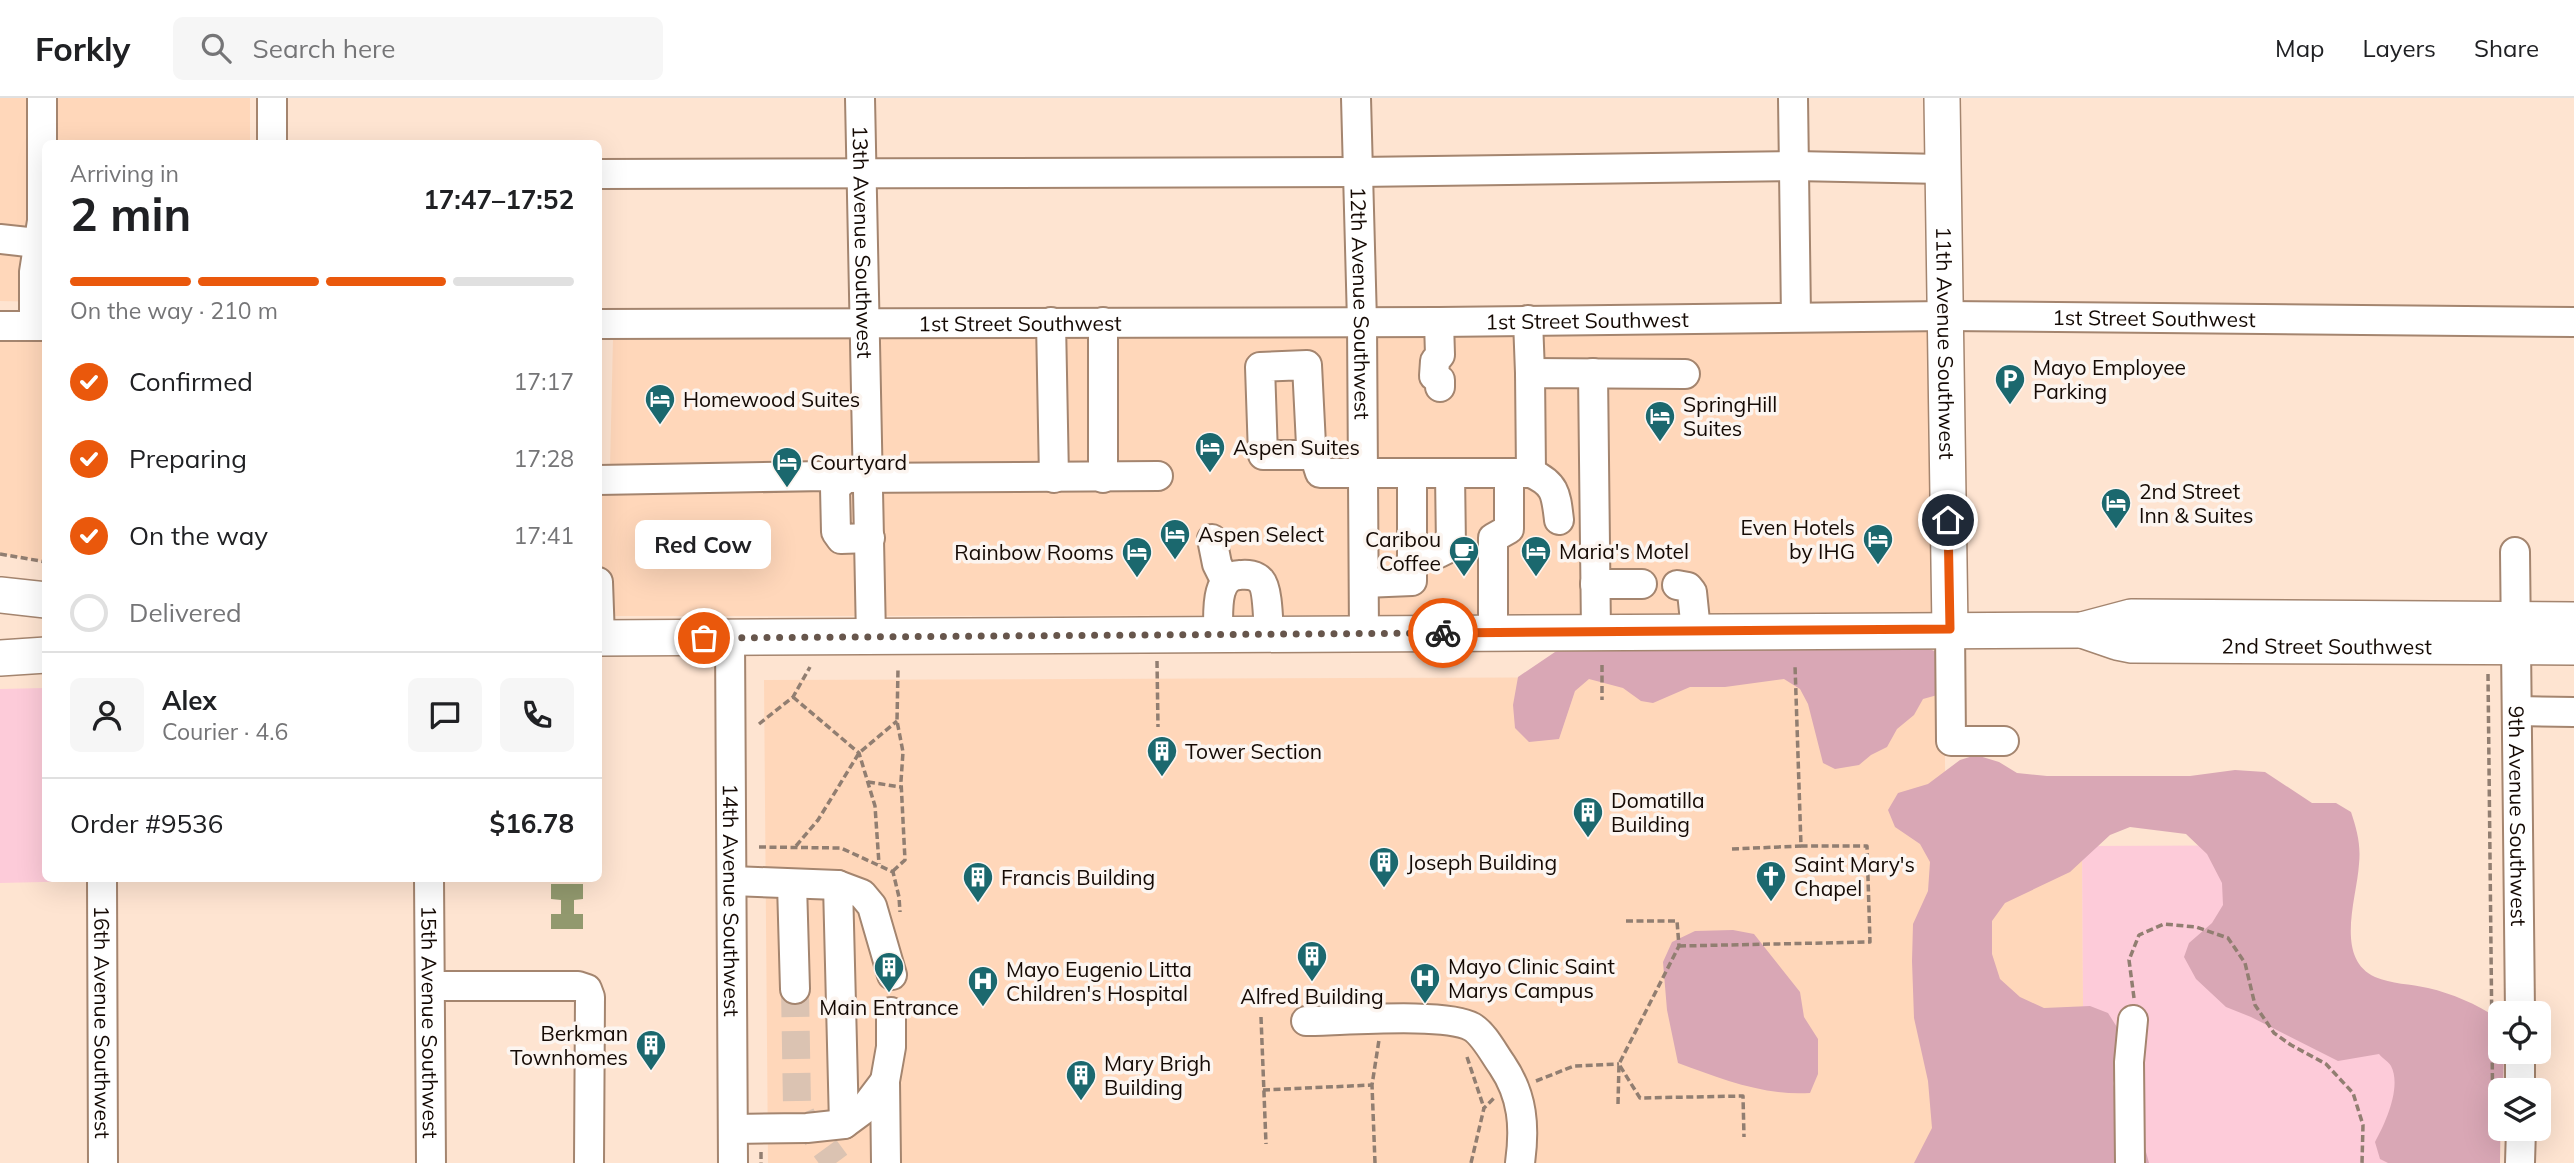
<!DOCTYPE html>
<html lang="en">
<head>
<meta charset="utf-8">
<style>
	:root { --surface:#fff; --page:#f6f6f6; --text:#202124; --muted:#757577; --line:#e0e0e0; --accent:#ea580c }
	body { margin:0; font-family:Mulish,sans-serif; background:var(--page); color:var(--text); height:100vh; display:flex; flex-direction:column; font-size:26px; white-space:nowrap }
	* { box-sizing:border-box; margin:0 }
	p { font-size:23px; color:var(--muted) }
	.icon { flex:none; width:38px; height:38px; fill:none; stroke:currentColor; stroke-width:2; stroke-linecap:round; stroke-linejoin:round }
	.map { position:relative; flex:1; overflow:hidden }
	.panel { position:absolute; left:42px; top:42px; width:560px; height:742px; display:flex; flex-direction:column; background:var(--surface); border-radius:10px; box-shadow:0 7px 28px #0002 }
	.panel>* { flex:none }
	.buttons { position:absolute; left:2488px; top:903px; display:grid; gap:14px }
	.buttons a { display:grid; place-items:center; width:63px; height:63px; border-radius:10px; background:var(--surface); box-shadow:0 7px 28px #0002; font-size:35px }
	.pin { position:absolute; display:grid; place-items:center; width:60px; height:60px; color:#fff; margin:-30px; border:4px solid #fff; border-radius:50%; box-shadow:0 2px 7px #0007 }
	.courier { position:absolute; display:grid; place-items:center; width:70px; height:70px; margin:-35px; border:5px solid #ea580c; border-radius:50%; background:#fff; color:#222; box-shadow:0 2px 9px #0007 }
	.bubble { position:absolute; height:49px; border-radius:10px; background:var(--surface); box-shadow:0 7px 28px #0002; font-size:23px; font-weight:700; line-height:49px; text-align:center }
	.head em { font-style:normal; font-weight:700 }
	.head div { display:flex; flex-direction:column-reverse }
	.head { display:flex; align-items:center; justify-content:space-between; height:119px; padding:0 28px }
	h1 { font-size:46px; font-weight:700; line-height:52px }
	.bar { display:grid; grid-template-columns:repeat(4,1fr); gap:10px 7px; align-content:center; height:84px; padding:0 28px }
	.bar i { height:9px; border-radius:5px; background:var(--line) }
	.bar .selected { background:var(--accent) }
	.bar p { grid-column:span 4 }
	.line { display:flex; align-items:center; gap:18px; padding:0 28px; border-top:2px solid var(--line) }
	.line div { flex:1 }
	.round { display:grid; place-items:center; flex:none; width:74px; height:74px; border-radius:10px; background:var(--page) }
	ol { padding:0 28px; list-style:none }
	li { display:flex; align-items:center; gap:21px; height:77px }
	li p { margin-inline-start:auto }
	li .icon { padding:7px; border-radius:50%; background:var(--accent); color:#fff; stroke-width:4 }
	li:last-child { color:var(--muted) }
	li i { width:38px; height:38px; border:4px solid var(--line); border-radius:50% }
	header { display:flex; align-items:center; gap:42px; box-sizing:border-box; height:98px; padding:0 35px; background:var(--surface); border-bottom:2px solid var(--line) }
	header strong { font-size:33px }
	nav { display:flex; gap:38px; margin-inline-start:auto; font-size:24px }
	.search { width:490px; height:63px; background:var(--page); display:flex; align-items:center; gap:18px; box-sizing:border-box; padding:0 24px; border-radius:10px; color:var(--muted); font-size:26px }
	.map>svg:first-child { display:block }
	.built { fill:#ffd7ba }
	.green { fill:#fdcbd9 }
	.forest { fill:#d9a7b5 }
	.water { fill:#92996e }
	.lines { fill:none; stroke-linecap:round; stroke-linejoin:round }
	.minor-tunnel { stroke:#dbc3b2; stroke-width:28; stroke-dasharray:28 14; stroke-linecap:butt }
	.minor-casing { stroke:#a4856f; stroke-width:32 }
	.major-casing { stroke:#a4856f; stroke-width:38 }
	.path { stroke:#917e71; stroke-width:3.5; stroke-dasharray:7 3.5; stroke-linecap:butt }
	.minor { stroke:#fff; stroke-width:28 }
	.major { stroke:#fff; stroke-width:35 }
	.done { stroke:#67564c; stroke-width:7; stroke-dasharray:0 12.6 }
	.route { stroke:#ea580c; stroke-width:9 }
	.labels { text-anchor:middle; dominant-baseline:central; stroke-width:7; stroke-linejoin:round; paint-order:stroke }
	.street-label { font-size:21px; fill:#150a04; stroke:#fcf5f0 }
	.poi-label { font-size:21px; fill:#150a04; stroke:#fcf5f0; text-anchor:start }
</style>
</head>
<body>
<header>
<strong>Forkly</strong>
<div class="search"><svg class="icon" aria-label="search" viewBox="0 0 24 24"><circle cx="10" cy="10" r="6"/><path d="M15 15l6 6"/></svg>Search here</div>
<nav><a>Map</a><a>Layers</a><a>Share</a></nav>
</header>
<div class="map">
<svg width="2574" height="1065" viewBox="0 0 2574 1065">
	<rect width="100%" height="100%" fill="#fee4d1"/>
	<g class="built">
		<path d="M0 0H250V45L46 46 45 204 0 203Z"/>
		<path d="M1937 234 1936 517 599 518 598 371 610 370 613 240Z"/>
		<path d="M0 244H45V464L0 456Z"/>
		<path d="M1944 578 1946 749 2082 750 2084 1065H768L764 582Z"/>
	</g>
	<g class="green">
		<path d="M45 590 46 780 85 781V783L0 785V591Z"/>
		<path d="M2325 747 2326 926H2492L2493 1065H2084L2082 748Z"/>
	</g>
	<g class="forest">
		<path d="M1582 542 1916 546 1953 560 1948 594 1923 601 1914 617 1897 631 1887 649 1871 657 1859 667 1835 671 1823 665 1808 606 1800 591 1784 581 1725 589H1690L1653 605 1641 603 1623 590 1589 581 1575 593 1559 641 1529 644 1515 630 1513 607 1518 579 1555 554Z"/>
		<path d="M1976 657 1999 664 2017 675 2047 678H2190L2235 672 2265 674 2312 705H2336L2351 714C2357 732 2361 747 2359 766 2357 800 2334 860 2375 879 2391 886 2411 886 2428 890 2454 896 2478 907 2501 922V954H2504L2503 992H2501L2500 1065H2388L2380 1061 2375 1044C2385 1026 2402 989 2391 968 2389 964 2382 960 2379 956L2338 963 2251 919 2226 909 2196 881 2184 859 2189 845 2212 825 2223 807 2222 785 2207 756 2186 736 2130 729 2110 737 2070 774 2005 805 1992 823V856L2000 881 2020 899 2044 910 2090 908 2108 915 2122 937V964L2113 985 2120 1013 2143 1043 2149 1065H1914L1932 1030 1928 983 1914 920 1912 863 1913 826 1928 793 1930 764 1920 746 1895 729 1888 712 1898 695 1928 686 1960 662Z"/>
		<path d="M1733 832 1754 836 1800 894 1804 919 1818 941V976L1810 995C1764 998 1722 981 1678 965L1667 912 1663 864 1672 844 1695 833Z"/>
	</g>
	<path class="water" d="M551 786H583V801L574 802V816H583V831H551V816H561V802L551 801Z"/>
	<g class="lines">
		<path class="minor-tunnel" d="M795 891 797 1008 802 1019 836 1065"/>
		<g class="minor-casing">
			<g id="minor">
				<path d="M272 0V46"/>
				<path id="s1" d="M860 0 871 539"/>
				<path id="s2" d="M1356 0 1362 224 1364 536"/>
				<path d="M1793 0 1796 219"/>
				<path d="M598 76 1358 74 1794 68 1943 71"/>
				<path d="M0 141 37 145"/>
				<path d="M1528 222 1530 275"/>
				<path d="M1051 224 1054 380"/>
				<path d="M1439 224 1440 257 1435 263 1434 278 1440 282V289"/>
				<path id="s3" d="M598 226 1439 224 1946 218 2574 224"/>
				<path d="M0 228H46"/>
				<path d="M34 228V174L42 123V0"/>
				<path d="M1593 275 1596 534"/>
				<path d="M1312 357H1263L1260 269 1307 267 1311 347 1320 375H1531L1530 275 1685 276"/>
				<path d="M1531 375C1556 386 1556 397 1559 422"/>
				<path d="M846 380 835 390 836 434 841 441 870 440"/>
				<path d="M1103 380V224"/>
				<path d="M598 382 826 378 846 380 1158 378"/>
				<path d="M1212 441 1217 466 1225 482"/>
				<path id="s4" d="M2515 454 2520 915"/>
				<path d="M1413 459 1439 455 1451 449 1450 375"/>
				<path d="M598 484 600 540"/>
				<path d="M1364 485 1412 483V375"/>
				<path d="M1595 486H1642"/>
				<path d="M1677 487 1688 489 1692 494 1696 533"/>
				<path d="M1950 531 1951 643H2004"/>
				<path d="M1493 534V440L1509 431V375"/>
				<path d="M1218 537C1219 518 1213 478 1240 477 1247 476 1256 477 1261 483 1268 491 1268 524 1269 536"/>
				<path id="s5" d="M730 540 733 1065"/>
				<path d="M2517 613 2574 614"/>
				<path id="s6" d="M102 780 103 1065"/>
				<path id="s7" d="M429 780 431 1065"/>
				<path d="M732 783 838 787 862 796 872 808 892 877"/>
				<path d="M792 786 795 891"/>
				<path d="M838 787 844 1026"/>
				<path d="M430 888H578L587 891 590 899 589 1065"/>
				<path d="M1306 923C1341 923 1446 914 1472 929 1484 936 1494 956 1502 967 1523 998 1525 1029 1520 1065"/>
				<path d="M2520 954V992"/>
				<path d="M733 1031 807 1030 844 1026 863 1012 885 983"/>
				<path d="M886 1065 885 983 891 949V914"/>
				<path d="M2130 1065 2129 964 2133 922"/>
				<path d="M2520 1065 2521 1031"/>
			</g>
		</g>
		<g class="major-casing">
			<g id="major">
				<path id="s8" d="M1942 0 1950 531"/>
				<path d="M0 497 46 502"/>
				<path id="s9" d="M2082 532 2117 544 2132 547 2574 549"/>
				<path d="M598 540 2082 532 2131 519 2574 522"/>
				<path d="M0 560 46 557"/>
			</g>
		</g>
		<g class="path">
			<path d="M0 456 46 464"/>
			<path d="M1157 563 1158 629"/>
			<path d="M1602 567V602"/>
			<path d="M2488 576 2493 1034"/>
			<path d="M793 599 859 655 875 708 879 766"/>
			<path d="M759 626 793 599 810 569"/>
			<path d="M868 684 901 689"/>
			<path d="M796 748 818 722 859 655 897 623"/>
			<path d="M759 749 841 750 893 774 899 799 900 814"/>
			<path d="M1732 751 1801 748"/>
			<path d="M893 773 905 762 901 683 903 654 897 623 898 571"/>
			<path d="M1679 848 1870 844 1867 748H1801L1795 567"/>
			<path d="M2134 900 2129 862 2139 837 2164 826 2196 829 2228 840 2245 865 2255 907 2274 935 2291 947 2326 966 2353 995 2363 1027 2362 1065"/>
			<path d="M1261 919 1266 1046"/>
			<path d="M1467 959 1484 1010"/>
			<path d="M1620 968 1640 1000 1743 998 1744 1039"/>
			<path d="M1536 983 1574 968 1619 966"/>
			<path d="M1263 992 1372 987"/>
			<path d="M1618 1006 1619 966 1679 848 1677 823H1626"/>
			<path d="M761 1054V1065"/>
			<path d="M1375 1065 1372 987 1379 942"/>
			<path d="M1471 1065 1484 1010 1494 1000"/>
		</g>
		<use href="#minor" class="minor"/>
		<use href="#major" class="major"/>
	</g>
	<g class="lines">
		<path class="done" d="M704 540 1443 535"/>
		<path class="route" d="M1443 535 1950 531 1948 422"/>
	</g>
	<defs>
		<g id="parking-pin" transform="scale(1.575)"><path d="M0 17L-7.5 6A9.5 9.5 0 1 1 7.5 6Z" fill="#1b686e" stroke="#fcf5f0"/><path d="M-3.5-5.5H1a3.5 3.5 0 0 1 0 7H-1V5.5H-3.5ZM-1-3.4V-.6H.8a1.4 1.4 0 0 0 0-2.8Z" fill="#fff"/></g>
		<g id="hotel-pin" transform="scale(1.575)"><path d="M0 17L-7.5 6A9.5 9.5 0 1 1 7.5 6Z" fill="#1b686e" stroke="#fcf5f0"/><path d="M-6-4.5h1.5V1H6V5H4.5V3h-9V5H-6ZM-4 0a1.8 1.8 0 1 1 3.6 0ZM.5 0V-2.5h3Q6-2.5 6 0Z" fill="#fff"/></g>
		<g id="cafe-pin" transform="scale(1.575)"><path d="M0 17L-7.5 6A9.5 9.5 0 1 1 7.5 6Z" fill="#1b686e" stroke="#fcf5f0"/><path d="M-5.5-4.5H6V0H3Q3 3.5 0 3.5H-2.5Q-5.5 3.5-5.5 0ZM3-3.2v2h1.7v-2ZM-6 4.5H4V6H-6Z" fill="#fff"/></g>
		<g id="building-pin" transform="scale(1.575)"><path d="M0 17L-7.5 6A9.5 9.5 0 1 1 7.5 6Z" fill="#1b686e" stroke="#fcf5f0"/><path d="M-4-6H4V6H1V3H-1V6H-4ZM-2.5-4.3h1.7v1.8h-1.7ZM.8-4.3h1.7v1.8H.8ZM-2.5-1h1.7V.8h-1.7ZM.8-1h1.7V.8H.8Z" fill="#fff"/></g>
		<g id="church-pin" transform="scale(1.575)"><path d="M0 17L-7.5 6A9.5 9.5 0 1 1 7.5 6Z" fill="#1b686e" stroke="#fcf5f0"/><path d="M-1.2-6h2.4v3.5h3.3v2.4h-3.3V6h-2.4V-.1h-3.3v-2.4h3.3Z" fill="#fff"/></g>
		<g id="hospital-pin" transform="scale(1.575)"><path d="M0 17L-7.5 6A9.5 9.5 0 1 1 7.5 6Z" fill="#1b686e" stroke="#fcf5f0"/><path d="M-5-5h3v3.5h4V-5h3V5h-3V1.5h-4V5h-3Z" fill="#fff"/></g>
	</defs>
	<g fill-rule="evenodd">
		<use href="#parking-pin" x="2010" y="281"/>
		<use href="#hotel-pin" x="660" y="301"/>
		<use href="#hotel-pin" x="1660" y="318"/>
		<use href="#hotel-pin" x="1210" y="349"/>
		<use href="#hotel-pin" x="787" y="364"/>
		<use href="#hotel-pin" x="2116" y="405"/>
		<use href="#hotel-pin" x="1175" y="436"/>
		<use href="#hotel-pin" x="1878" y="441"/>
		<use href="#cafe-pin" x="1464" y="453"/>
		<use href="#hotel-pin" x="1536" y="453"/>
		<use href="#hotel-pin" x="1137" y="454"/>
		<use href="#building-pin" x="1162" y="653"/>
		<use href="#building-pin" x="1588" y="714"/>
		<use href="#building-pin" x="1384" y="764"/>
		<use href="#church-pin" x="1771" y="778"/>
		<use href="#building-pin" x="978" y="779"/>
		<use href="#building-pin" x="1312" y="858"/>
		<use href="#building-pin" x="889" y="869"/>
		<use href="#hospital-pin" x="1425" y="880"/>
		<use href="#hospital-pin" x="983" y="883"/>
		<use href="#building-pin" x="651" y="947"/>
		<use href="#building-pin" x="1081" y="977"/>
	</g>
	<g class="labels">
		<g class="street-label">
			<text stroke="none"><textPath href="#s1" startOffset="144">13th Avenue Southwest</textPath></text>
			<text stroke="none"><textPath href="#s2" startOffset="205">12th Avenue Southwest</textPath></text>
			<text stroke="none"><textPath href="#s3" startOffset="1556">1st Street Southwest</textPath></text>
			<text stroke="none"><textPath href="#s3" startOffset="989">1st Street Southwest</textPath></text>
			<text stroke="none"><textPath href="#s3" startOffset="422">1st Street Southwest</textPath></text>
			<text stroke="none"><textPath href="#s8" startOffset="245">11th Avenue Southwest</textPath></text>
			<text stroke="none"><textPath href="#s9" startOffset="247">2nd Street Southwest</textPath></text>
			<text stroke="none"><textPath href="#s4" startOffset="264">9th Avenue Southwest</textPath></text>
			<text stroke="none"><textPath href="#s5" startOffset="262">14th Avenue Southwest</textPath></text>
			<text stroke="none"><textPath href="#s6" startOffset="144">16th Avenue Southwest</textPath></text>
			<text stroke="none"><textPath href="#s7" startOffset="144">15th Avenue Southwest</textPath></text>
		</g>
		<g class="poi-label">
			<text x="2033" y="269">Mayo Employee<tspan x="2033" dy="24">Parking</tspan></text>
			<text x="683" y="301">Homewood Suites</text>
			<text x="1683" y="306">SpringHill<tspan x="1683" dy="24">Suites</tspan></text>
			<text x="1233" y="349">Aspen Suites</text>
			<text x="810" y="364">Courtyard</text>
			<text x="2139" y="393">2nd Street<tspan x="2139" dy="24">Inn &amp; Suites</tspan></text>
			<text x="1855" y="429" text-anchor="end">Even Hotels<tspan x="1855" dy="24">by IHG</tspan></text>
			<text x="1198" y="436">Aspen Select</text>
			<text x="1441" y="441" text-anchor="end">Caribou<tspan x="1441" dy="24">Coffee</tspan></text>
			<text x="1559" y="453">Maria's Motel</text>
			<text x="1114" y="454" text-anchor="end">Rainbow Rooms</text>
			<text x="1185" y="653">Tower Section</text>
			<text x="1611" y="702">Domatilla<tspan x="1611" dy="24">Building</tspan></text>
			<text x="1407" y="764">Joseph Building</text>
			<text x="1794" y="766">Saint Mary's<tspan x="1794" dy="24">Chapel</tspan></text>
			<text x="1001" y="779">Francis Building</text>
			<text x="1448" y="868">Mayo Clinic Saint<tspan x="1448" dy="24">Marys Campus</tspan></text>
			<text x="1006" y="871">Mayo Eugenio Litta<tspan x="1006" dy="24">Children's Hospital</tspan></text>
			<text x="1312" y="898" text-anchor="middle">Alfred Building</text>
			<text x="889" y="909" text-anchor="middle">Main Entrance</text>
			<text x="628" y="935" text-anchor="end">Berkman<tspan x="628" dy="24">Townhomes</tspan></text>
			<text x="1104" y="965">Mary Brigh<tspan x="1104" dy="24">Building</tspan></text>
		</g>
	</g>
</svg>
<div class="buttons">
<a><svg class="icon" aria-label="locate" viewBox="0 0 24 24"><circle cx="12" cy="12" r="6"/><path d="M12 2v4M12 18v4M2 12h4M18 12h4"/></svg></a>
<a><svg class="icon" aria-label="layers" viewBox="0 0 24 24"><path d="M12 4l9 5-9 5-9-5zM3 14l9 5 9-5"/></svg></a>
</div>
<div class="pin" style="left:704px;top:540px;background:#ea580c"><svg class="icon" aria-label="bag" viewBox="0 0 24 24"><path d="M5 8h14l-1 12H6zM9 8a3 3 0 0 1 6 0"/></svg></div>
<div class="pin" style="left:1948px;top:422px;background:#1f2937"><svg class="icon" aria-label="home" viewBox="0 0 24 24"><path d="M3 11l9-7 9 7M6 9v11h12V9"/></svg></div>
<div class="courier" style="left:1443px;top:535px"><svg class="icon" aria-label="bike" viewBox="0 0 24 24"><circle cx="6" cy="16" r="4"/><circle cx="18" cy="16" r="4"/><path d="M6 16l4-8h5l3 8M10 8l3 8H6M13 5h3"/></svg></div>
<div class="bubble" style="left:635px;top:422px;width:136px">Red Cow</div>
<section class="panel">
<div class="head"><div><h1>2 min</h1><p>Arriving in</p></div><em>17:47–17:52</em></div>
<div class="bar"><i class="selected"></i><i class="selected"></i><i class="selected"></i><i></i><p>On the way · 210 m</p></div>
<ol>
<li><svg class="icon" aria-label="check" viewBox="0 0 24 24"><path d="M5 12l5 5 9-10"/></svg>Confirmed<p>17:17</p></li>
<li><svg class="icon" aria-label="check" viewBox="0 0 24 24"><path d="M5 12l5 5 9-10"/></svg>Preparing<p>17:28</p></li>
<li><svg class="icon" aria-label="check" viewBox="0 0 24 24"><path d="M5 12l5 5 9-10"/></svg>On the way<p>17:41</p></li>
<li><i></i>Delivered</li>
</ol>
<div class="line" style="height:126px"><a class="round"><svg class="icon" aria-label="person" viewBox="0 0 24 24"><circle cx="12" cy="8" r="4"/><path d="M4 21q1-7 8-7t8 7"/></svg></a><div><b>Alex</b><p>Courier · 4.6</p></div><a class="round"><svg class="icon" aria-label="chat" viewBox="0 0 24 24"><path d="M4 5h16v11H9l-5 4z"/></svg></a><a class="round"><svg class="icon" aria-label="phone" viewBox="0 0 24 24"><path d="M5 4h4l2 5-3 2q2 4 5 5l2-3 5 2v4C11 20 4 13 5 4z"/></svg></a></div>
<div class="line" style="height:91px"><div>Order #9536</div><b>$16.78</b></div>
</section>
</div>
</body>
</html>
